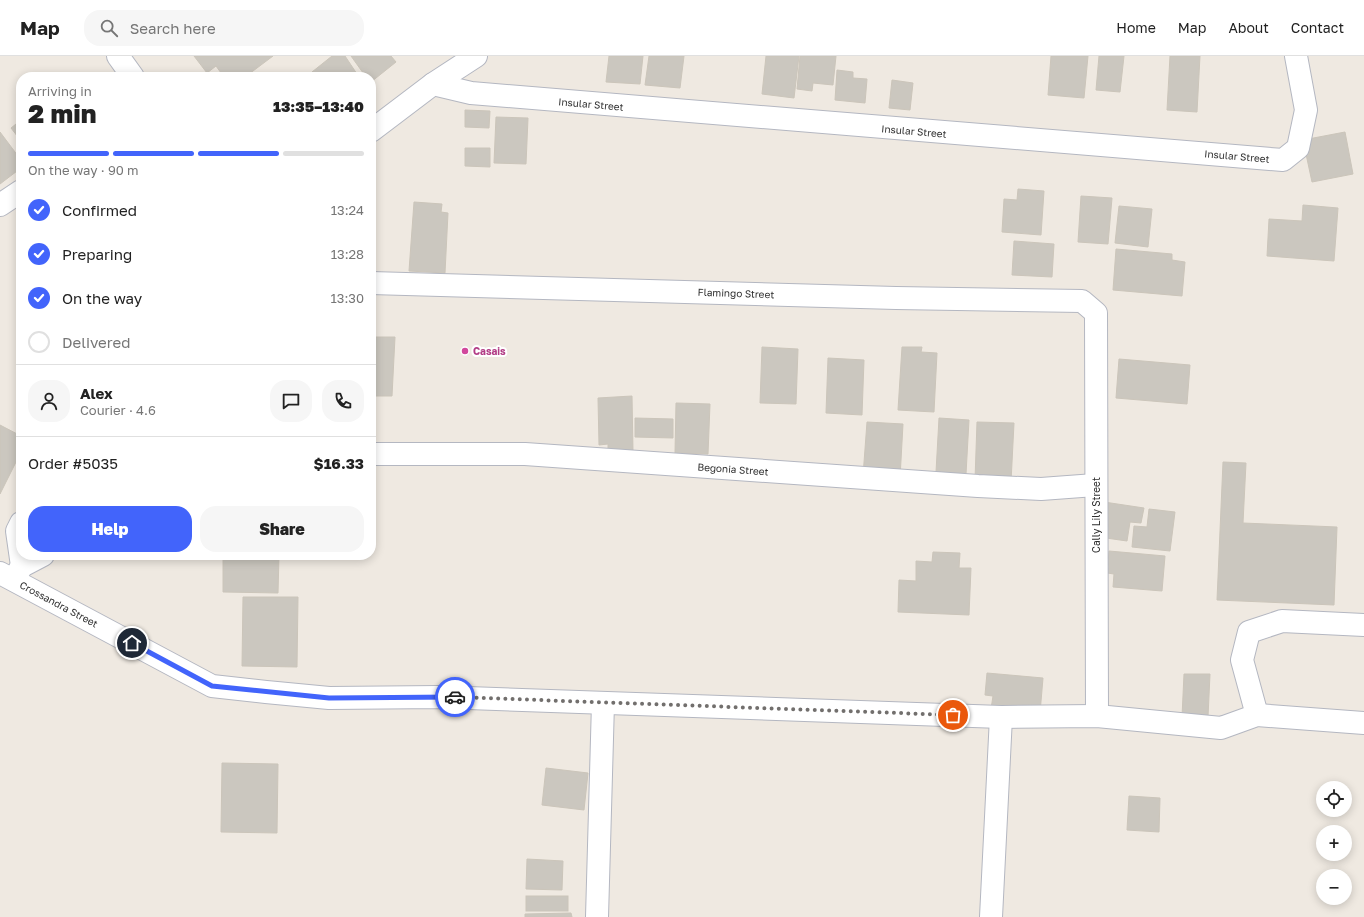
<!DOCTYPE html>
<html lang="en">
<head>
<meta charset="utf-8">
<style>
	:root { --surface:#fff; --page:#f6f6f6; --text:#222; --muted:#767676; --line:#e0e0e0; --accent:#4264fb }
	body { margin:0; font-family:"Golos Text",sans-serif; background:var(--page); color:var(--text); height:100vh; display:flex; flex-direction:column; font-size:15px; white-space:nowrap }
	* { box-sizing:border-box; margin:0 }
	p { font-size:13px; color:var(--muted) }
	.icon { flex:none; width:22px; height:22px; fill:none; stroke:currentColor; stroke-width:2; stroke-linecap:round; stroke-linejoin:round }
	.map { position:relative; flex:1; overflow:hidden }
	.drawer { position:absolute; left:16px; top:16px; width:360px; height:488px; display:flex; flex-direction:column; background:var(--surface); border-radius:16px; box-shadow:0 2px 10px #0003 }
	.drawer>* { flex:none }
	.buttons { position:absolute; left:1316px; top:725px; display:grid; gap:8px }
	.buttons a { display:grid; place-items:center; width:36px; height:36px; border-radius:50%; background:var(--surface); box-shadow:0 2px 10px #0003; font-size:20px }
	.pin { position:absolute; display:grid; place-items:center; width:34px; height:34px; color:#fff; margin:-17px; border:2px solid #fff; border-radius:50%; box-shadow:0 1px 4px #0007 }
	.courier { position:absolute; display:grid; place-items:center; width:40px; height:40px; margin:-20px; border:3px solid #4264fb; border-radius:50%; background:#fff; color:#222; box-shadow:0 1px 5px #0007 }
	.overview em { font-style:normal; font-weight:800 }
	.overview div { display:flex; flex-direction:column-reverse }
	.overview { display:flex; align-items:center; justify-content:space-between; height:68px; padding:0 12px }
	h1 { font-size:26px; font-weight:800; line-height:30px }
	.bar { display:grid; grid-template-columns:repeat(4,1fr); gap:6px 4px; align-content:center; height:48px; padding:0 12px }
	.bar i { height:5px; border-radius:3px; background:var(--line) }
	.bar .current { background:var(--accent) }
	.bar p { grid-column:span 4 }
	.line { display:flex; align-items:center; gap:10px; padding:0 12px; border-top:1px solid var(--line) }
	.line div { flex:1 }
	.round { display:grid; place-items:center; flex:none; width:42px; height:42px; border-radius:16px; background:var(--page) }
	ol { padding:0 12px; list-style:none }
	li { display:flex; align-items:center; gap:12px; height:44px }
	li p { margin-inline-start:auto }
	li .icon { padding:4px; border-radius:50%; background:var(--accent); color:#fff; stroke-width:4 }
	li:last-child { color:var(--muted) }
	li i { width:22px; height:22px; border:2px solid var(--line); border-radius:50% }
	.cta { display:flex; gap:8px; margin-top:auto; padding:8px 12px }
	.cta a { flex:1; height:46px; border-radius:16px; background:var(--accent); color:#fff; font-size:16px; font-weight:800; line-height:46px; text-align:center }
	.cta a+a { background:var(--page); color:var(--text) }
	header { display:flex; align-items:center; gap:24px; box-sizing:border-box; height:56px; padding:0 20px; background:var(--surface); border-bottom:1px solid var(--line) }
	header strong { font-size:19px }
	nav { display:flex; gap:22px; margin-inline-start:auto; font-size:14px }
	.search { width:280px; height:36px; background:var(--page); display:flex; align-items:center; gap:10px; box-sizing:border-box; padding:0 14px; border-radius:16px; color:var(--muted); font-size:15px }
	.map>svg:first-child { display:block }
	.building { fill:#cbc7bf; stroke:#cbc5ba }
	.lines { fill:none; stroke-linecap:round; stroke-linejoin:round }
	.minor-casing { stroke:#b4b7c1; stroke-width:24 }
	.minor { stroke:#fff; stroke-width:22 }
	.done { stroke:#726f6d; stroke-width:4; stroke-dasharray:0 7.2 }
	.route { stroke:#4264fb; stroke-width:5 }
	.hotel-dot { fill:#d1479c; stroke:#fff; stroke-width:1.5 }
	.labels { text-anchor:middle; dominant-baseline:central; stroke-width:4; stroke-linejoin:round; paint-order:stroke }
	.street-label { font-size:10px; fill:#2e2e2e; stroke:#fff }
	.hotel-label { font-size:10px; font-weight:bold; fill:#b23c85; stroke:#fff; text-anchor:start }
</style>
</head>
<body>
<header>
<strong>Map</strong>
<div class="search"><svg class="icon" aria-label="search" viewBox="0 0 24 24"><circle cx="10" cy="10" r="6"/><path d="M15 15l6 6"/></svg>Search here</div>
<nav><a>Home</a><a>Map</a><a>About</a><a>Contact</a></nav>
</header>
<div class="map">
<svg width="1364" height="861" viewBox="0 0 1364 861">
	<rect width="100%" height="100%" fill="#efe9e1"/>
	<g class="building">
		<path d="M194 0H273L245 21H224L216 10 207 17Z"/>
		<path d="M332 0H345L359 21H316L312 16Z"/>
		<path d="M351 0H391L396 6 371 26V21H366Z"/>
		<path d="M609 0H643L640 28 606 26Z"/>
		<path d="M649 0H684L680 32 645 29Z"/>
		<path d="M766 0H799L794 42 762 38Z"/>
		<path d="M800 0H836L833 29 813 27 812 35 797 33Z"/>
		<path d="M1051 0H1088L1084 42 1048 39Z"/>
		<path d="M1099 0H1124L1120 36 1096 34Z"/>
		<path d="M1170 0H1200L1197 56 1167 54Z"/>
		<path d="M837 14 853 16V22L867 23 865 47 835 44Z"/>
		<path d="M892 24 913 27 910 54 889 52Z"/>
		<path d="M465 54 490 55 489 72 465 71Z"/>
		<path d="M496 61 528 62 526 108 494 107Z"/>
		<path d="M21 64V85L11 72Z"/>
		<path d="M0 76 21 104V112L0 128Z"/>
		<path d="M1345 76 1353 118 1312 126 1303 84Z"/>
		<path d="M465 92H490V111L465 110Z"/>
		<path d="M1018 133 1044 135 1041 179 1002 176 1004 143 1017 144Z"/>
		<path d="M1081 140 1112 142 1108 188 1078 186Z"/>
		<path d="M414 146 442 148 441 156 448 157 445 217 409 215Z"/>
		<path d="M1303 149 1338 152 1334 205 1267 200 1269 163 1302 165Z"/>
		<path d="M1119 150 1152 153 1148 191 1115 187Z"/>
		<path d="M1014 185 1054 188 1052 221 1012 219Z"/>
		<path d="M1116 193 1172 198V204L1185 206 1182 240 1113 234Z"/>
		<path d="M371 281H395L392 340H371Z"/>
		<path d="M762 291 798 293 796 348 760 347Z"/>
		<path d="M902 291H922L921 296 937 297 934 356 898 354Z"/>
		<path d="M828 302 864 304 862 359 826 357Z"/>
		<path d="M1119 303 1190 309 1187 348 1116 342Z"/>
		<path d="M632 340 633 396H608V388L599 389 598 342Z"/>
		<path d="M676 347 710 348 708 398 675 397Z"/>
		<path d="M635 362 673 363V382L635 381Z"/>
		<path d="M939 362 969 364 966 418 936 416Z"/>
		<path d="M867 366 903 368 900 422 863 420Z"/>
		<path d="M977 366 1014 367 1011 426 975 424Z"/>
		<path d="M0 369 21 380V396L0 438Z"/>
		<path d="M1223 406 1246 407 1243 467 1337 471 1334 549 1217 544Z"/>
		<path d="M1104 446 1144 452 1141 467 1130 466 1127 485 1099 481Z"/>
		<path d="M1149 453 1175 456 1170 495 1132 491 1134 470 1147 471Z"/>
		<path d="M1109 495 1165 500 1162 535 1113 531 1114 518 1107 517Z"/>
		<path d="M933 496 960 497 959 512H971L969 559 898 556 899 524 916 525V505L932 506Z"/>
		<path d="M223 499H279L278 537 223 536Z"/>
		<path d="M243 541H298L297 611 242 610Z"/>
		<path d="M987 617 1043 622 1040 657 991 653 993 640 985 639Z"/>
		<path d="M1184 618H1210L1208 661H1182Z"/>
		<path d="M222 707 278 708 277 777 221 776Z"/>
		<path d="M546 712 588 717 584 754 542 749Z"/>
		<path d="M1129 740 1160 742 1159 776 1127 774Z"/>
		<path d="M527 803 563 805 562 834 526 833Z"/>
		<rect x="526" y="840" width="42" height="15"/>
		<path d="M571 857 572 861H525V858Z"/>
	</g>
	<g class="lines">
		<g class="minor-casing">
			<g id="minor">
				<path d="M118 0 133 21"/>
				<path d="M433 28 471 37 1283 104 1298 92 1306 54 1296 0"/>
				<path d="M371 75 433 28 476 0"/>
				<path d="M0 149 21 135"/>
				<path d="M371 227 896 242 1082 245 1096 257 1097 660"/>
				<path d="M371 398H525L978 430 1041 433 1095 429"/>
				<path d="M21 467 17 475 22 510"/>
				<path d="M0 517 212 630 266 636 329 642 440 641 1001 661 1097 660 1221 672 1257 659 1364 667"/>
				<path d="M15 521 22 510 43 499"/>
				<path d="M1257 659 1242 604 1249 576 1282 565 1364 569"/>
				<path d="M597 861 603 647"/>
				<path d="M991 861 1001 661"/>
			</g>
		</g>
		<use href="#minor" class="minor"/>
	</g>
	<g class="lines">
		<path class="done" d="M455 641 953 659"/>
		<path class="route" d="M132 587 212 630 329 642 455 641"/>
	</g>
	<circle class="hotel-dot" cx="465" cy="295" r="4"/>
	<g class="labels">
		<g class="street-label">
			<text transform="translate(591 48) rotate(5)">Insular Street</text>
			<text transform="translate(914 75) rotate(5)">Insular Street</text>
			<text transform="translate(1237 100) rotate(5)">Insular Street</text>
			<text transform="translate(736 237) rotate(2)">Flamingo Street</text>
			<text transform="translate(733 413) rotate(4)">Begonia Street</text>
			<text transform="translate(1096 459) rotate(-90)">Cally Lily Street</text>
			<text transform="translate(59 548) rotate(28)">Crossandra Street</text>
		</g>
		<g class="hotel-label">
			<text x="473" y="295">Casais</text>
		</g>
	</g>
</svg>
<div class="buttons">
<a><svg class="icon" aria-label="locate" viewBox="0 0 24 24"><circle cx="12" cy="12" r="6"/><path d="M12 2v4M12 18v4M2 12h4M18 12h4"/></svg></a>
<a>+</a>
<a>−</a>
</div>
<div class="pin" style="left:953px;top:659px;background:#ea580c"><svg class="icon" aria-label="bag" viewBox="0 0 24 24"><path d="M5 8h14l-1 12H6zM9 8a3 3 0 0 1 6 0"/></svg></div>
<div class="pin" style="left:132px;top:587px;background:#1f2937"><svg class="icon" aria-label="home" viewBox="0 0 24 24"><path d="M3 11l9-7 9 7M6 9v11h12V9"/></svg></div>
<div class="courier" style="left:455px;top:641px"><svg class="icon" aria-label="car" viewBox="0 0 24 24"><path d="M5 17H2v-5l4-1 3-4h7l3 4 3 1v5h-3M9 17h6M6 11h13"/><circle cx="7" cy="17" r="2"/><circle cx="17" cy="17" r="2"/></svg></div>
<section class="drawer">
<div class="overview"><div><h1>2 min</h1><p>Arriving in</p></div><em>13:35–13:40</em></div>
<div class="bar"><i class="current"></i><i class="current"></i><i class="current"></i><i></i><p>On the way · 90 m</p></div>
<ol>
<li><svg class="icon" aria-label="check" viewBox="0 0 24 24"><path d="M5 12l5 5 9-10"/></svg>Confirmed<p>13:24</p></li>
<li><svg class="icon" aria-label="check" viewBox="0 0 24 24"><path d="M5 12l5 5 9-10"/></svg>Preparing<p>13:28</p></li>
<li><svg class="icon" aria-label="check" viewBox="0 0 24 24"><path d="M5 12l5 5 9-10"/></svg>On the way<p>13:30</p></li>
<li><i></i>Delivered</li>
</ol>
<div class="line" style="height:72px"><a class="round"><svg class="icon" aria-label="person" viewBox="0 0 24 24"><circle cx="12" cy="8" r="4"/><path d="M4 21q1-7 8-7t8 7"/></svg></a><div><b>Alex</b><p>Courier · 4.6</p></div><a class="round"><svg class="icon" aria-label="chat" viewBox="0 0 24 24"><path d="M4 5h16v11H9l-5 4z"/></svg></a><a class="round"><svg class="icon" aria-label="phone" viewBox="0 0 24 24"><path d="M5 4h4l2 5-3 2q2 4 5 5l2-3 5 2v4C11 20 4 13 5 4z"/></svg></a></div>
<div class="line" style="height:52px"><div>Order #5035</div><b>$16.33</b></div>
<div class="cta"><a>Help</a><a>Share</a></div>
</section>
</div>
</body>
</html>
